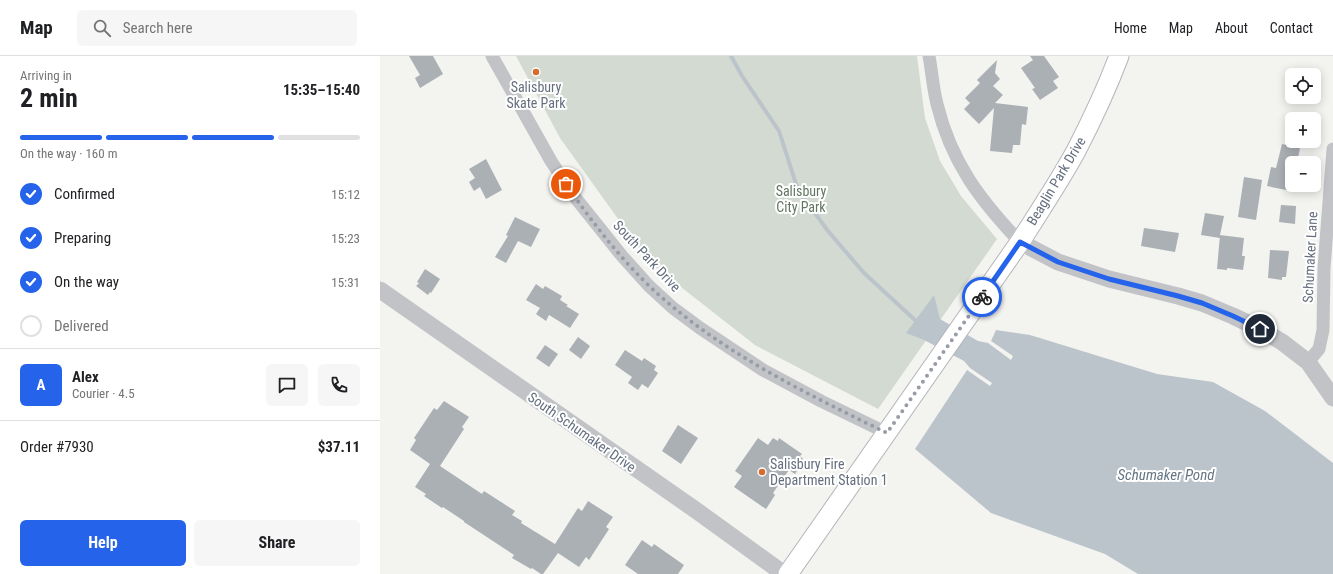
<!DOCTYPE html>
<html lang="en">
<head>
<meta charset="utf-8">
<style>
	:root { --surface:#fff; --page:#f6f6f6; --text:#202124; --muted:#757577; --line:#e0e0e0; --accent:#2563eb }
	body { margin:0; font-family:"Roboto Condensed",sans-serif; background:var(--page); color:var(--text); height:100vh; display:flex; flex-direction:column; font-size:15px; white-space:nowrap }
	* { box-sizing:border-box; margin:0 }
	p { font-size:13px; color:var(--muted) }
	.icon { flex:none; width:22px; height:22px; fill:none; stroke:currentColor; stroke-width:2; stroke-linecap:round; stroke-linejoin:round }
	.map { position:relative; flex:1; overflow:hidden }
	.details { display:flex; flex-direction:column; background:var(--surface); width:380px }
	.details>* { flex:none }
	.controls { position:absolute; left:905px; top:12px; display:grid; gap:8px }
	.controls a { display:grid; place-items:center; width:36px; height:36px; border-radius:6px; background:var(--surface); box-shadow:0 2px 10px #0003; font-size:20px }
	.pin { position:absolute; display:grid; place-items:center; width:34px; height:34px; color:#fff; margin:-17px; border:2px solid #fff; border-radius:50%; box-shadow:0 1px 4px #0007 }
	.courier { position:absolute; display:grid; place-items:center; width:40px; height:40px; margin:-20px; border:3px solid #2563eb; border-radius:50%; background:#fff; color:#222; box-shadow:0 1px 5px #0007 }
	.headline em { font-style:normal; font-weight:700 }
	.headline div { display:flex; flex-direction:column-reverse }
	.headline { display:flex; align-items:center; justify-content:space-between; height:68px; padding:0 20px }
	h1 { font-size:26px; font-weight:700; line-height:30px }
	.bar { display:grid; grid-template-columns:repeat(4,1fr); gap:6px 4px; align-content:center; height:48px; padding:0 20px }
	.bar i { height:5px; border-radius:3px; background:var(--line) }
	.bar .current { background:var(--accent) }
	.bar p { grid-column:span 4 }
	.line { display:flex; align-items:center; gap:10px; padding:0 20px; border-top:1px solid var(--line) }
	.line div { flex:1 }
	.round { display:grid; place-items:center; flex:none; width:42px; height:42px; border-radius:6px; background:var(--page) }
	ol { padding:0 20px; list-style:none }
	li { display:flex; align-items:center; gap:12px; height:44px }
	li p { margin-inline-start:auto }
	li .icon { padding:4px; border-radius:50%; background:var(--accent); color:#fff; stroke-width:4 }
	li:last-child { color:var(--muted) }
	li i { width:22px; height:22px; border:2px solid var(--line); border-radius:50% }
	.primary-button { display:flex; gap:8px; margin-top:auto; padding:8px 20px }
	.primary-button a { flex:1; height:46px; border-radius:6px; background:var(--accent); color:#fff; font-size:16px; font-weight:700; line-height:46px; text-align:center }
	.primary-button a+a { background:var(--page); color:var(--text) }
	header { display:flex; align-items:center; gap:24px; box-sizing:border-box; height:56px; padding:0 20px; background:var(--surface); border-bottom:1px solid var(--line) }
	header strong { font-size:19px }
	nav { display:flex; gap:22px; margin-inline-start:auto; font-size:14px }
	.search { width:280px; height:36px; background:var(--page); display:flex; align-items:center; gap:10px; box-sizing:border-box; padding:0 14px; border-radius:6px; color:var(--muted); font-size:15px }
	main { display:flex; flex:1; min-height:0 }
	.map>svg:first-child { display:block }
	.green { fill:#d3dad1 }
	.water { fill:#bcc4cb }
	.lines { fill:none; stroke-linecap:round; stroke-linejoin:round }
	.stream { stroke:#bcc4cb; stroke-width:4 }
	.building { fill:#abb0b5 }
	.secondary-casing { stroke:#b3b6bb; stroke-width:21 }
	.minor { stroke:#c1c3c7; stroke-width:13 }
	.tertiary { stroke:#c1c3c7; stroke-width:17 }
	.secondary { stroke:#fff; stroke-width:19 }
	.done { stroke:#979da6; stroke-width:4; stroke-dasharray:0 7.2 }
	.route { stroke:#2563eb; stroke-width:5 }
	.poi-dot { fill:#d46d2f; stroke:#fff; stroke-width:1.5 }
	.labels { text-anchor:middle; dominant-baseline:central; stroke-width:4; stroke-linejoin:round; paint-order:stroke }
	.poi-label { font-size:14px; fill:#656f7e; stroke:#fff }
	.street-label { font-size:14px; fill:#656f7e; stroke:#fff }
	.park-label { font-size:14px; fill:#647663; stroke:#fff }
	.water-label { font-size:15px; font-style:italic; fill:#657683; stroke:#fff }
</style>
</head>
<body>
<header>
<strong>Map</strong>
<div class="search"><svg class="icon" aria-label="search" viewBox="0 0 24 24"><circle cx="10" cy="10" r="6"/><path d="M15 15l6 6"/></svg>Search here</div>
<nav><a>Home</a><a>Map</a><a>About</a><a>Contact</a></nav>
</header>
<main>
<section class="details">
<div class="headline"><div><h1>2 min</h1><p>Arriving in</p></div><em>15:35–15:40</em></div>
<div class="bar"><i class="current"></i><i class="current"></i><i class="current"></i><i></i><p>On the way · 160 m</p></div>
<ol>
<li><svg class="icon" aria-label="check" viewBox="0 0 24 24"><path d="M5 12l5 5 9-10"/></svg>Confirmed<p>15:12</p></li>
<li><svg class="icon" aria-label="check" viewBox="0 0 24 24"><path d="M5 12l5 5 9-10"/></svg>Preparing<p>15:23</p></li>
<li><svg class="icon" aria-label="check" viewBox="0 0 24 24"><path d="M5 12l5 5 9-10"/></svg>On the way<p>15:31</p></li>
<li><i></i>Delivered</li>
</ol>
<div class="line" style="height:72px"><b class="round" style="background:var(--accent);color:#fff">A</b><div><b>Alex</b><p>Courier · 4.5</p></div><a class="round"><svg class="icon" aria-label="chat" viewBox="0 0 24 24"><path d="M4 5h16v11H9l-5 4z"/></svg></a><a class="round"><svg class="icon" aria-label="phone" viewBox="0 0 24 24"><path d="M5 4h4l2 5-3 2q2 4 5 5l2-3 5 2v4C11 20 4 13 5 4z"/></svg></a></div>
<div class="line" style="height:52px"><div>Order #7930</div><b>$37.11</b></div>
<div class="primary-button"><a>Help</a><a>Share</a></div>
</section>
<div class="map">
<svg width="953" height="518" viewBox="0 0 953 518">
	<rect width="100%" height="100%" fill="#f3f3f0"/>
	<path class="green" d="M136 0H537L545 62 560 105 581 140 617 183 498 353 375 289 269 206 180 82Z"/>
	<path class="water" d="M554 239 560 263 598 285 608 287 631 304 633 300 611 285 616 274 650 279 777 318 833 326 885 355 953 407V518H758L725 498 611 457 535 393 587 314 610 330 612 327 590 312 584 305 544 284 526 277Z"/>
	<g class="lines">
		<path class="stream" d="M351 0 362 20 399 75 418 134 448 175 484 217 535 264"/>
	</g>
	<g class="building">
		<path d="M29 0H53L63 18 40 32 35 22 40 19Z"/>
		<path d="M650 0H664L679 21 673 25 678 32 660 44 652 33 655 32 641 12 653 4Z"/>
		<path d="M617 4 615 17 620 23 613 30 623 39 615 47 648 51 646 69 642 68 640 89H633L632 97 610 95 614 52 599 68 584 53 590 47 585 42 600 27 597 24Z"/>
		<path d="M902 88 920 92 917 107H912V130L911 135 887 130 891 111 896 112Z"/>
		<path d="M106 103 122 134 106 143 100 131 94 135 89 126 95 122 89 113Z"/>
		<path d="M864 121 882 124 876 164 858 161Z"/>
		<path d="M901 149 916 150 915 168 899 166Z"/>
		<path d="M825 157 844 160 840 179 864 182 862 200H865L863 214 847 212V214L837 213 840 179V182L821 179Z"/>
		<path d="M135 161 160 173 151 191 138 185 126 207 115 201 128 180 126 179Z"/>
		<path d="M764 172 799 177 795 196 761 190Z"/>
		<path d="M890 194 909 195 906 221H902V224L888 222Z"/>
		<path d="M45 213 60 223 51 237 50 236 48 239 36 230 39 227 37 226Z"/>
		<path d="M156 228 163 233 165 230 182 240 180 244 188 249 186 250 199 258 190 272 169 259 166 265 156 258 160 252 146 244Z"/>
		<path d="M198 281 210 290 201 303 189 294Z"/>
		<path d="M165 289 178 298 169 311 156 302Z"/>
		<path d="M245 294 262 305 264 302 276 310 274 314 278 317 268 332 262 328 258 334 248 327 252 321 235 309Z"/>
		<path d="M64 345 89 361 82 371 84 373 60 410 102 438 104 435 135 455 132 459 142 465 141 467 175 488 198 452 202 455 208 445 233 461 226 471 229 473 209 504 206 501 199 511 178 497 163 518H161L152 512 151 513 132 502 134 499 84 466V465L63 451 62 452 44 440 46 438 35 431 50 408 30 394 36 384 34 382 54 352 57 354Z"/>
		<path d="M298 369 318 382 301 408 282 395Z"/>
		<path d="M378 382 388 389 393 382 398 385 399 382 422 398 420 400 424 404 415 418 409 414 393 437 395 439 386 453 354 431 362 420 355 415Z"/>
		<path d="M262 484 272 491 274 488 304 509 298 518H258L245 509Z"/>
	</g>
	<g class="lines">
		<g class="secondary-casing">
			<path id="secondary" d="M408 518 640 186C659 156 679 126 696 95 712 64 727 32 739 0"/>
		</g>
		<g class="minor">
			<path d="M112 0 171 105 194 140 242 200 269 230 293 252 320 272 383 314 441 345 507 377"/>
			<path d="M549 0C552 16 553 33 557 48 571 106 600 144 640 186"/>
			<path d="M928 306 939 293 943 274 944 212 953 93"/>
		</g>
		<g class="tertiary">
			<path d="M640 186 678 206 729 223 798 240 822 247 853 260 880 273 902 286 928 306 953 342"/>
			<path d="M0 234 317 455 404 518"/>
		</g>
		<use href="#secondary" class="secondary"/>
	</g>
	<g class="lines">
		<path class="done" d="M186 128C215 171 253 219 293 251 357 304 433 341 507 377L602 241"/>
		<path class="route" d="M602 241 640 186 678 206 729 223 798 240 822 247 853 260 880 273"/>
	</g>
	<g class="poi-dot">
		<circle cx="156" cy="16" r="4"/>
		<circle cx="382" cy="416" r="4"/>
	</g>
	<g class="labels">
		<g class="poi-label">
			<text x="156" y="31">Salisbury<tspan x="156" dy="16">Skate Park</tspan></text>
			<text x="390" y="408" text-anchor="start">Salisbury Fire<tspan x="390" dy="16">Department Station 1</tspan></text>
		</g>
		<g class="street-label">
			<text transform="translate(676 125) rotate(-59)">Beaglin Park Drive</text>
			<text transform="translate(267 200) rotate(47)">South Park Drive</text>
			<text transform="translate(930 201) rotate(-87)">Schumaker Lane</text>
			<text transform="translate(202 376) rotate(35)">South Schumaker Drive</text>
		</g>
		<g class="park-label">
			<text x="421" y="135">Salisbury<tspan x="421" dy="16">City Park</tspan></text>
		</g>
		<g class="water-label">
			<text x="786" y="419">Schumaker Pond</text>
		</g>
	</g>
</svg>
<div class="controls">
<a><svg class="icon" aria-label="locate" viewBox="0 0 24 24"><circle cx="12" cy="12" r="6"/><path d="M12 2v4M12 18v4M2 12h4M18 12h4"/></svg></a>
<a>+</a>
<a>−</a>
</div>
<div class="pin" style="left:186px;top:128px;background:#ea580c"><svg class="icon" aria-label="bag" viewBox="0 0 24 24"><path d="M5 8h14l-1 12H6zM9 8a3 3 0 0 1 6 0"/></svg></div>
<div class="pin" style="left:880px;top:273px;background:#1f2937"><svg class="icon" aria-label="home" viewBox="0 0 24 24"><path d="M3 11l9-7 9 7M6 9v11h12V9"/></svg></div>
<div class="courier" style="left:602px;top:241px"><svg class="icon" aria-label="bike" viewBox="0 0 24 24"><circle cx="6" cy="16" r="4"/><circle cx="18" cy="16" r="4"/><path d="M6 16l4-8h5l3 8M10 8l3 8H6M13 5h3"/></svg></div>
</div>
</main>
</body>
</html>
